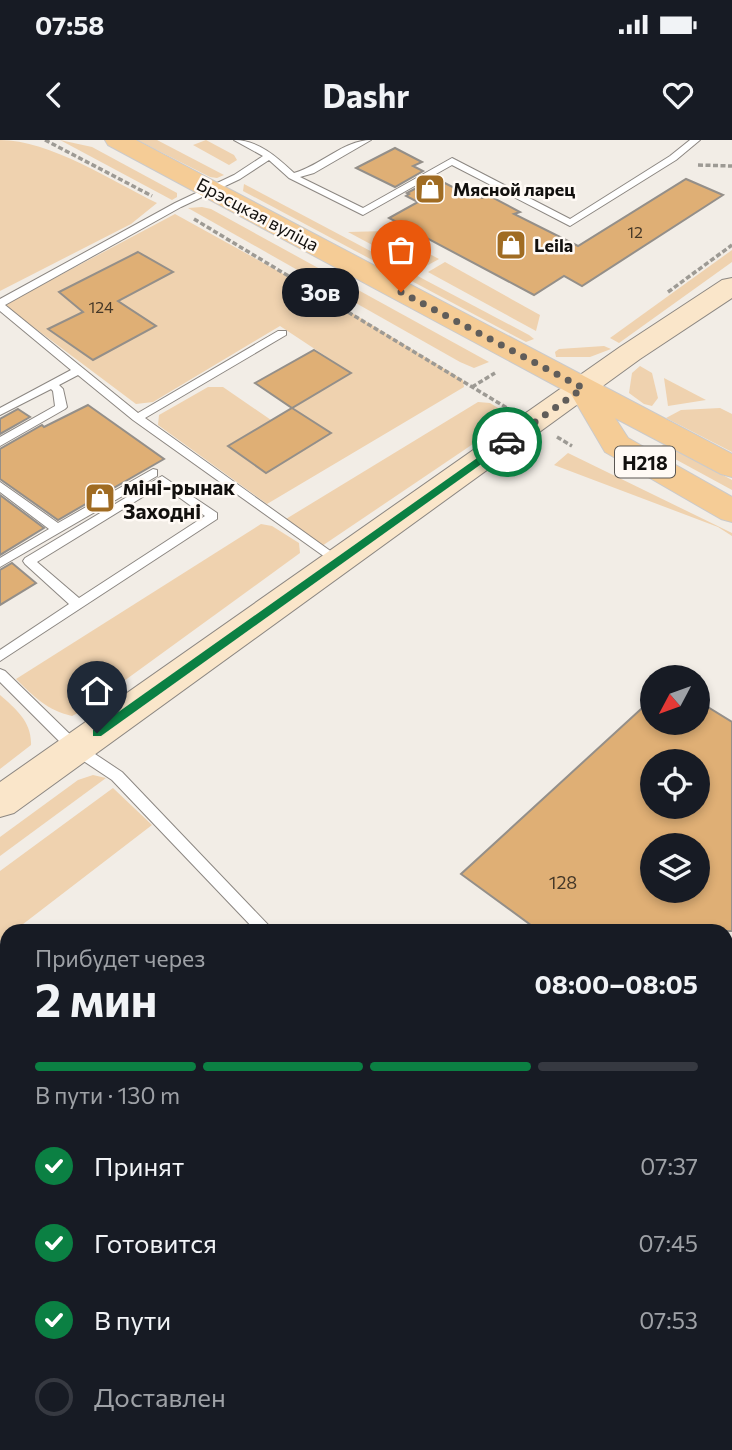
<!DOCTYPE html>
<html lang="ru">
<head>
<meta charset="utf-8">
<style>
	:root { --surface:#171b24; --page:#242831; --text:#f1f3f6; --muted:#9ea1a6; --line:#363941; --accent:#0b8043 }
	body { margin:0; font-family:Commissioner,sans-serif; background:var(--page); color:var(--text); height:100vh; display:flex; flex-direction:column; font-size:26px; white-space:nowrap }
	* { box-sizing:border-box; margin:0 }
	p { font-size:23px; color:var(--muted) }
	.icon { flex:none; width:38px; height:38px; fill:none; stroke:currentColor; stroke-width:2; stroke-linecap:round; stroke-linejoin:round }
	.map { position:relative; flex:1; overflow:hidden }
	.panel { position:absolute; left:0px; top:784px; width:733px; height:527px; display:flex; flex-direction:column; background:var(--surface); border-radius:21px 21px 0 0; box-shadow:0 4px 10px #0003 }
	.panel>* { flex:none }
	.needle { width:46px; rotate:229deg }
	.buttons { position:absolute; left:640px; top:525px; display:grid; gap:14px }
	.buttons a { display:grid; place-items:center; width:70px; height:70px; border-radius:50%; background:var(--surface); box-shadow:0 4px 10px #0003; font-size:35px }
	.pin { position:absolute; display:grid; place-items:center; width:60px; height:60px; color:#fff; margin:-72px -30px; border-radius:50% 50% 50% 0; rotate:-45deg; box-shadow:0 0 7px #0007 }
	.pin .icon { rotate:45deg }
	.courier { position:absolute; display:grid; place-items:center; width:70px; height:70px; margin:-35px; border:5px solid #0b8043; border-radius:50%; background:#fff; color:#222; box-shadow:0 2px 9px #0007 }
	.bubble { position:absolute; height:49px; border-radius:24px; background:var(--surface); box-shadow:0 4px 10px #0003; font-size:23px; font-weight:700; line-height:49px; text-align:center }
	.overview em { font-style:normal; font-weight:700 }
	.overview div { display:flex; flex-direction:column-reverse }
	.overview { display:flex; align-items:center; justify-content:space-between; height:119px; padding:0 35px }
	h1 { font-size:46px; font-weight:700; line-height:52px }
	.bar { display:grid; grid-template-columns:repeat(4,1fr); gap:10px 7px; align-content:center; height:84px; padding:0 35px }
	.bar i { height:9px; border-radius:5px; background:var(--line) }
	.bar .on { background:var(--accent) }
	.bar p { grid-column:span 4 }
	ol { padding:0 35px; list-style:none }
	li { display:flex; align-items:center; gap:21px; height:77px }
	li p { margin-inline-start:auto }
	li .icon { padding:7px; border-radius:50%; background:var(--accent); color:#fff; stroke-width:4 }
	li:last-child { color:var(--muted) }
	li i { width:38px; height:38px; border:4px solid var(--line); border-radius:50% }
	.status { display:flex; justify-content:space-between; align-items:center; height:49px; padding:0 35px; background:var(--surface); direction:ltr }
	.status svg { height:19px; fill:currentColor }
	header { display:flex; justify-content:space-between; align-items:center; height:91px; padding:0 35px; background:var(--surface); font-size:32px; font-weight:700 }
	.map>svg:first-child { display:block }
	.green { fill:#efd2af }
	.building { fill:#dfaf75; stroke:#948f89; stroke-width:2; fill-rule:evenodd }
	.lines { fill:none; stroke-linecap:round; stroke-linejoin:round }
	.lane-casing { stroke:#8c8782; stroke-width:2 }
	.secondary-casing { stroke:#8c8782; stroke-width:2 }
	.primary-casing { stroke:#cbcaca; stroke-width:2 }
	.path { stroke:#9d9a94; stroke-width:3.5; stroke-dasharray:5 2.5; stroke-linecap:butt }
	.lane { fill:#fff; fill-rule:evenodd }
	.secondary { fill:#fae6ca; fill-rule:evenodd }
	.primary { fill:#f5cc96; fill-rule:evenodd }
	.route { fill:#0b8043 }
	.done { stroke:#605d5a; stroke-width:7; stroke-dasharray:0 12.6 }
	.labels { text-anchor:middle; dominant-baseline:central; stroke-width:5; stroke-linejoin:round; paint-order:stroke }
	.far-number-label { font-size:16px; fill:#453828 }
	.far-poi-label { font-size:18px; font-weight:bold; fill:#12100e; stroke:#fffaf5; text-anchor:start }
	.far-street-label { font-size:18px; fill:#12100e; stroke:#fffaf5 }
	.number-label { font-size:18px; fill:#453828 }
	.shield { fill:#fffaf5; stroke:#595653; stroke-width:2 }
	.shield-label { font-size:19px; font-weight:bold; fill:#12100e }
	.poi-label { font-size:21px; font-weight:bold; fill:#12100e; stroke:#fffaf5; text-anchor:start }
</style>
</head>
<body>
<div class="status"><b>07:58</b><svg viewBox="0 0 49 12"><path d="M0 12V9h3v3zM5 12V6h3v6zM10 12V3h3v9zM15 12V0h3v12zM26 1h20v11H26zM47 4h2v5h-2z"/></svg></div>
<header><svg class="icon" aria-label="back" viewBox="0 0 24 24"><path d="M15 5l-7 7 7 7"/></svg>Dashr<svg class="icon" aria-label="heart" viewBox="0 0 24 24"><path d="M12 20l-8-8c-3-5 5-10 8-4 3-6 11-1 8 4z"/></svg></header>
<div class="map">
<svg width="732" height="1310" viewBox="0 0 732 1310">
	<rect width="100%" height="100%" fill="#f2ede6"/>
	<g class="green">
		<path d="M0 0C50 0 112 41 157 63L131 84 0 151Z"/>
		<path d="M60 0 92 7 177 53V57L172 60Z"/>
		<path d="M137 0H157L224 35 217 38 210 37Z"/>
		<path d="M206 0 234 15 237 20 229 25 193 5Z"/>
		<path d="M244 44 529 195 534 199 526 202 243 51Z"/>
		<path d="M202 67 211 69 489 222 474 228 460 222 188 68Z"/>
		<path d="M175 74 327 158 463 240 464 247 267 364 158 285 159 275 208 247H223L271 280 228 306 266 333 330 294 292 268 351 233 280 186 153 262 136 264 4 165Z"/>
		<path d="M386 91 439 119 419 130 348 92Z"/>
		<path d="M732 110V122L619 203 610 198Z"/>
		<path d="M445 122 540 175 536 191 428 132Z"/>
		<path d="M604 206 611 209 590 217H556L555 212 559 209Z"/>
		<path d="M640 226 652 233 658 258 652 266 644 264 629 253 632 233Z"/>
		<path d="M664 238 706 260 668 266Z"/>
		<path d="M478 262 490 263 513 277 319 408 281 382Z"/>
		<path d="M720 268 732 274V312L666 278 681 270Z"/>
		<path d="M665 304 732 340V350L664 313 659 307Z"/>
		<path d="M568 313 732 393V396L718 387 554 325Z"/>
		<path d="M261 384 272 386 299 403 300 413 84 570 72 576C47 570 34 557 16 539Z"/>
		<path d="M0 555C16 569 32 582 31 605L0 629Z"/>
		<path d="M93 635 106 638 0 716V697L78 640Z"/>
		<path d="M113 648 152 685 14 791H7V796L0 802V731Z"/>
	</g>
	<g class="building">
		<path d="M395 8 422 22 413 26 423 31 395 47 356 28Z"/>
		<path d="M435 38 466 54 470 52 482 58 488 55 520 72 514 74 578 106 686 39 723 55 582 146 564 136 534 155 389 78 418 62 406 56 409 54 407 53Z"/>
		<path d="M138 112 173 132 118 161 156 186 93 220 48 189 83 172 59 152Z"/>
		<path d="M314 210 351 233 292 268 255 243Z"/>
		<path d="M88 265 164 319 58 380 0 339V309L42 285 44 287Z"/>
		<path d="M292 268 331 293 266 333 228 306Z"/>
		<path d="M18 269 30 277 0 294V279Z"/>
		<path d="M0 355 44 388 0 415Z"/>
		<path d="M12 423 36 443 0 465V430Z"/>
		<path d="M653 558V583H698V561L732 582V791H539L461 734ZM653 621H698V667H653ZM653 705H698V751H653Z"/>
	</g>
	<g class="lines">
		<g class="lane-casing">
			<g id="lane">
				<path d="M234 0C258 0 277 17 294 33 320 26 344 0 371 0L314 33 300 37 363 68 452 18 570 79 670 16 690 0H700L676 20 570 86 452 25 363 75 289 38 269 20 240 39 181 67 5 165 138 273 278 191H286V195L145 278 343 420 345 423 339 427 133 280 78 235 59 245 63 249 67 267 65 269 0 306V297L55 266 53 251 51 249 0 275V268L71 230 0 171V159L175 63 234 35 263 16Z"/>
				<path d="M153 329 157 330V336L0 427V418L49 389 0 352V342L58 383Z"/>
				<path d="M162 336 217 373V379L0 521V510L69 464 25 424 23 421 25 418ZM162 345 205 376 79 458 37 422Z"/>
				<path d="M0 529 5 531 80 604 122 632 274 791H256L112 640 70 612 0 542Z"/>
				<path d="M7 952V969L0 973V956Z"/>
				<path d="M7 1109V1129L0 1132V1112Z"/>
				<path d="M0 1198 7 1201V1226L0 1223Z"/>
				<path d="M56 1304H77L80 1310H59Z"/>
				<path d="M211 1304H233L230 1310H208Z"/>
				<path d="M385 1304H407L404 1310H382Z"/>
				<path d="M408 1304H427L430 1310H410Z"/>
			</g>
		</g>
		<g class="secondary-casing">
			<path id="secondary" d="M732 138V158L640 219 14 673 0 677V642L620 207 722 140Z"/>
		</g>
		<g class="primary-casing">
			<path id="primary" d="M105 0H136L732 314V337L721 334 615 278 628 298 732 357V382L721 379 605 312 571 254 108 5Z"/>
		</g>
		<g class="path">
			<path d="M45 0 152 56"/>
			<path d="M698 25 732 26"/>
			<path d="M194 79 507 268"/>
			<path d="M668 152 732 105"/>
			<path d="M472 247 495 233"/>
			<path d="M557 297 572 306"/>
		</g>
		<use href="#lane" class="lane"/>
		<use href="#secondary" class="secondary"/>
		<use href="#primary" class="primary"/>
	</g>
	<path class="route" d="M504 299 512 302 101 596H93V590Z"/>
	<g class="lines">
		<path class="done" d="M401 152 583 248 507 302"/>
	</g>
	<defs>
		<g id="shop-square" transform="scale(1.575)"><rect x="-9" y="-9" width="18" height="18" rx="4" fill="#a06c23" stroke="#fffaf5"/><path d="M-5-2.5h2.3a2.7 3.5 0 0 1 5.4 0H5L5.5 6h-11ZM-1.5-2.5h3a1.5 2.3 0 0 0-3 0Z" fill="#fff"/></g>
	</defs>
	<g fill-rule="evenodd">
		<use href="#shop-square" x="430" y="49"/>
		<use href="#shop-square" x="511" y="105"/>
		<use href="#shop-square" x="100" y="358"/>
	</g>
	<g class="labels">
		<g class="far-number-label">
			<text x="635" y="91">12</text>
			<text x="101" y="166">124</text>
		</g>
		<g class="far-poi-label">
			<text x="453" y="49">Мясной ларец</text>
			<text x="534" y="105">Leila</text>
		</g>
		<g class="far-street-label">
			<text transform="translate(258 74) rotate(28)">Брэсцкая вуліца</text>
		</g>
		<g class="number-label">
			<text x="563" y="742">128</text>
		</g>
		<rect class="shield" x="615" y="306.5" width="60" height="31" rx="5"/>
		<g class="shield-label">
			<text x="645" y="322">Н218</text>
		</g>
		<g class="poi-label">
			<text x="123" y="346">міні-рынак<tspan x="123" dy="24">Заходні</tspan></text>
		</g>
	</g>
</svg>
<div class="buttons">
<a><svg class="needle" viewBox="-14 -14 28 28"><path d="M0-13l5 13h-10z" fill="#e53935"/><path d="M0 13l5-13h-10z" fill="#9ea1a6"/></svg></a>
<a><svg class="icon" aria-label="locate" viewBox="0 0 24 24"><circle cx="12" cy="12" r="6"/><path d="M12 2v4M12 18v4M2 12h4M18 12h4"/></svg></a>
<a><svg class="icon" aria-label="layers" viewBox="0 0 24 24"><path d="M12 4l9 5-9 5-9-5zM3 14l9 5 9-5"/></svg></a>
</div>
<div class="pin" style="left:401px;top:152px;background:#ea580c"><svg class="icon" aria-label="bag" viewBox="0 0 24 24"><path d="M5 8h14l-1 12H6zM9 8a3 3 0 0 1 6 0"/></svg></div>
<div class="pin" style="left:97px;top:593px;background:#1f2937"><svg class="icon" aria-label="home" viewBox="0 0 24 24"><path d="M3 11l9-7 9 7M6 9v11h12V9"/></svg></div>
<div class="courier" style="left:507px;top:302px"><svg class="icon" aria-label="car" viewBox="0 0 24 24"><path d="M5 17H2v-5l4-1 3-4h7l3 4 3 1v5h-3M9 17h6M6 11h13"/><circle cx="7" cy="17" r="2"/><circle cx="17" cy="17" r="2"/></svg></div>
<div class="bubble" style="left:282px;top:128px;width:77px">Зов</div>
<section class="panel">
<div class="overview"><div><h1>2 мин</h1><p>Прибудет через</p></div><em>08:00–08:05</em></div>
<div class="bar"><i class="on"></i><i class="on"></i><i class="on"></i><i></i><p>В пути · 130 m</p></div>
<ol>
<li><svg class="icon" aria-label="check" viewBox="0 0 24 24"><path d="M5 12l5 5 9-10"/></svg>Принят<p>07:37</p></li>
<li><svg class="icon" aria-label="check" viewBox="0 0 24 24"><path d="M5 12l5 5 9-10"/></svg>Готовится<p>07:45</p></li>
<li><svg class="icon" aria-label="check" viewBox="0 0 24 24"><path d="M5 12l5 5 9-10"/></svg>В пути<p>07:53</p></li>
<li><i></i>Доставлен</li>
</ol>
</section>
</div>
</body>
</html>
